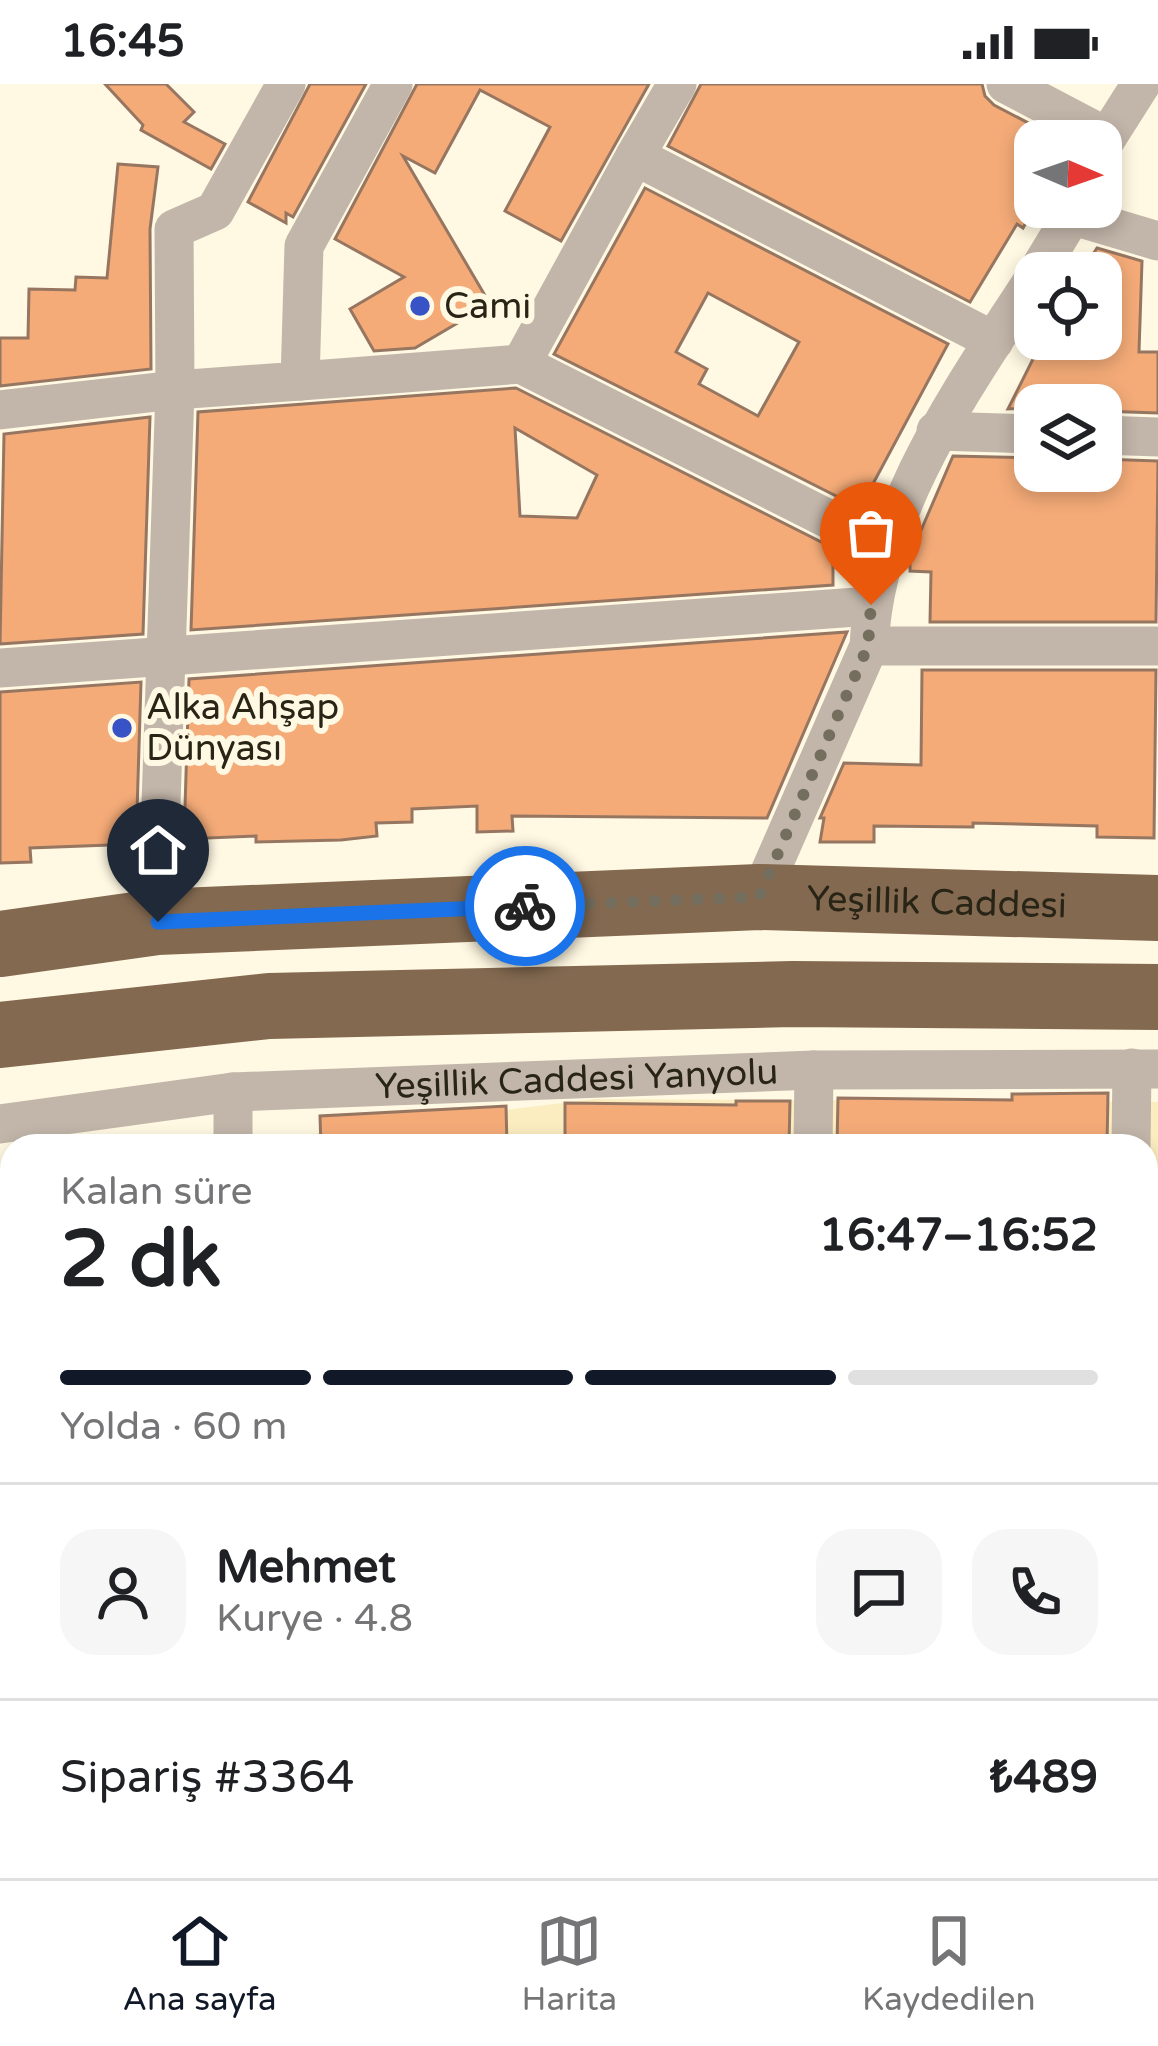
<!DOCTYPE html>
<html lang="tr">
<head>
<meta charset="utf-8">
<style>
	:root { --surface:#fff; --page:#f6f6f6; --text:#202124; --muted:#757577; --line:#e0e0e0; --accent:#111827 }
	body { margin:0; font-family:"Varela Round",sans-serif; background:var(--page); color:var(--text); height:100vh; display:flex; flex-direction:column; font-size:45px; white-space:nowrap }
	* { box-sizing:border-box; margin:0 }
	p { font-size:39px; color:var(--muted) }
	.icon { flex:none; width:66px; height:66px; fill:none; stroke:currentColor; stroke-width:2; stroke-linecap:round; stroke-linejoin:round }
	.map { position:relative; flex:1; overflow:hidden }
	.details { position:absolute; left:0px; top:1050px; width:1158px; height:744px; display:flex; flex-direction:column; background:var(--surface); border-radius:36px 36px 0 0; box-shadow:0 6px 18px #0003 }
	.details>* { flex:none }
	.needle { width:78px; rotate:92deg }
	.controls { position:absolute; left:1014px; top:36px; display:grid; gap:24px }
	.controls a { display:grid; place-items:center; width:108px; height:108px; border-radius:24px; background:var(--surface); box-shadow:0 6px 18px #0003; font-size:60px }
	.pin { position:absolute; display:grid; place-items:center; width:102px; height:102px; color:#fff; margin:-123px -51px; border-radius:50% 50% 50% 0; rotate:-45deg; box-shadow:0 0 12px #0007 }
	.pin .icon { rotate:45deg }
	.courier { position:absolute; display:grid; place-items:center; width:120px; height:120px; margin:-60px; border:9px solid #1a73e8; border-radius:50%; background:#fff; color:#222; box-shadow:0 3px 15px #0007 }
	.headline em { font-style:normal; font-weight:800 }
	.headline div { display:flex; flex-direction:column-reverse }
	.headline { display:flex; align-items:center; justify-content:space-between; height:204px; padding:0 60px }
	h1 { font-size:78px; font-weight:800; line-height:90px }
	.bar { display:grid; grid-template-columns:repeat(4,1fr); gap:18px 12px; align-content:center; height:144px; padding:0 60px }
	.bar i { height:15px; border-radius:9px; background:var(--line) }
	.bar .current { background:var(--accent) }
	.bar p { grid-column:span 4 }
	.line { display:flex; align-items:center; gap:30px; padding:0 60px; border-top:3px solid var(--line) }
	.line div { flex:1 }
	.round { display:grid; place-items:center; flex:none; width:126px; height:126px; border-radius:36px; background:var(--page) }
	.status { display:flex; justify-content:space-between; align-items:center; height:84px; padding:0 60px; background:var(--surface); direction:ltr }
	.status svg { height:33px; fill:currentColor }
	.menu { display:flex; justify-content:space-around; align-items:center; height:168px; border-top:3px solid var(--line); background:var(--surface); font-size:33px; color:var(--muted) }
	.menu a { display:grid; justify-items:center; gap:6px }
	.menu .current { color:var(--accent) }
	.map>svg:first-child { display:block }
	.built { fill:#fbedc0 }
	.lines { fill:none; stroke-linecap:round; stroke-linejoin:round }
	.river { stroke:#9cc6fb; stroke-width:69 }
	.building { fill:#f4ab78; stroke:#967661; stroke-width:3; fill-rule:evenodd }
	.street { stroke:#c2b5a9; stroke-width:39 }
	.highway { stroke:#836950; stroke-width:66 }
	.done { stroke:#736e5d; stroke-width:12; stroke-dasharray:0 21.6 }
	.route { stroke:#1a73e8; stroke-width:15 }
	.poi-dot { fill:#3753c5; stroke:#fff8e2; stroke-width:4.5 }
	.labels { text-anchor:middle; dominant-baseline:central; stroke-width:12; stroke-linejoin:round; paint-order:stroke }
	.poi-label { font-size:36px; fill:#282416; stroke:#fff8e2; text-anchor:start }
	.street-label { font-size:36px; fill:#282416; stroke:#fff8e2 }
</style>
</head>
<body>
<div class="status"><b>16:45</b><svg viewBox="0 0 49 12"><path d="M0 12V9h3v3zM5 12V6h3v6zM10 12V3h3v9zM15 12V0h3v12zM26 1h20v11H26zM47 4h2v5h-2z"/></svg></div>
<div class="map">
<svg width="1158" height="1794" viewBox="0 0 1158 1794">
	<rect width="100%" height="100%" fill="#fff8e2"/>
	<g class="built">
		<path d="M594 1015 1158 1018V1794H723L705 1782H1146V1062H216Z"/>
		<path d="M12 1087V1536L0 1534V1089Z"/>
		<path d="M0 1629H12V1782H566L591 1794H0Z"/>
	</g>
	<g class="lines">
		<g class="river">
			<path d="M0 1576H12"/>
			<path d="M671 1782 692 1794"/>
		</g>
	</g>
	<g class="building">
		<path d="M105 0H166L194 28 184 38 225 60 211 85 141 46 143 41Z"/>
		<path d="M310 0H366L293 133 286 129V139L248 118Z"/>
		<path d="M417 0H649L561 157 505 127 550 43 480 6 435 89 403 72 490 220 415 264 374 267 350 225 404 193 335 155Z"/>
		<path d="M701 0H982L985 12 994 21 1057 54 1035 57V122L1023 144 1017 140 970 218 668 62Z"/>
		<path d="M118 80 158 83 150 145 151 285 0 302V254H28L29 205 75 206 76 193 107 194Z"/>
		<path d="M645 104 948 260 860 424 554 270ZM708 209 799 258 758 332 699 300 707 285 676 268Z"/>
		<path d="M1097 164 1142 177 1139 268H1158V329L1101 327V321L1008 325 1043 255H1101V189H1081Z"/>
		<path d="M516 304 833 464V501L191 546 198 328ZM515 344 597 391 577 434 520 432Z"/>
		<path d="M150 333 143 550 0 560 4 350Z"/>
		<path d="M953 372 1035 374V387H1101V375L1158 377 1156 538H930L931 488 910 487V472Z"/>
		<path d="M847 548 767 734 512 732 513 747 477 748V722L412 725V738L376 739 377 752 341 756 256 758V752L184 755 189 595Z"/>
		<path d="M922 586H1156L1154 754 1097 753V742L973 739V743L874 742V758H820L824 734H820L844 679 921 681Z"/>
		<path d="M141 598 136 760 30 764 31 778 0 779V608Z"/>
		<path d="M1108 1009 1107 1062H837L838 1014 1012 1016V1010Z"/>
		<path d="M736 1017H790L789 1062H565V1019L736 1021Z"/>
		<path d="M506 1022 507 1062H321L320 1032Z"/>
	</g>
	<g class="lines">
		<g class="street">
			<path d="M677 0 635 72 994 257"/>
			<path d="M1006 0 1105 52"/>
			<path d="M1101 63 1141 0"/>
			<path d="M1074 132 1158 157"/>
			<path d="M1037 189 1077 123"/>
			<path d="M521 280 635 72"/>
			<path d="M300 297 521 280 886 464"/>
			<path d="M0 326 175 306 300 297 304 162 393 0"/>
			<path d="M936 347 1035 350"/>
			<path d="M1101 351 1158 353"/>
			<path d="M869 562H1158"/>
			<path d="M0 584 871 522"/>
			<path d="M759 813 869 562C876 423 963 305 1035 193"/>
			<path d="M157 838 175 306 174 145 215 127 286 0"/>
			<path id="s1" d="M0 1040 233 1008 814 986 1158 985"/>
			<path d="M233 1062V1008"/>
			<path d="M813 1062 814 986"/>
			<path d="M1131 1062 1132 984"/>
			<path d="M1146 1231H1158"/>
			<path d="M0 1239H12"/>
			<path d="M1146 1481H1158"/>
			<path d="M1146 1684H1158"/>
			<path d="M1128 1782V1794"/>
			<path d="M164 1794 165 1782"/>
			<path d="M811 1794V1782"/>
		</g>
		<g class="highway">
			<path id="s2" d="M0 860 157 838 759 813 1158 824"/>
			<path d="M0 951 269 922 792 910 1158 913"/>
		</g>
	</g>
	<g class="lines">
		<path class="done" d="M525 822 759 813 868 562 871 521"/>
		<path class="route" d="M158 838 525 822"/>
	</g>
	<g class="poi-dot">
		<circle cx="420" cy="222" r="12"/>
		<circle cx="122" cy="644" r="12"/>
	</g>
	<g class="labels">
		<g class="poi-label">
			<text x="444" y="222">Cami</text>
			<text x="146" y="623">Alka Ahşap<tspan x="146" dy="41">Dünyası</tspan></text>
		</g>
		<g class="street-label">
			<text stroke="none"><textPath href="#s2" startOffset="939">Yeşillik Caddesi</textPath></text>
			<text stroke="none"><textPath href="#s1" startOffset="579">Yeşillik Caddesi Yanyolu</textPath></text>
		</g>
	</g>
</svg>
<div class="controls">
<a><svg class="needle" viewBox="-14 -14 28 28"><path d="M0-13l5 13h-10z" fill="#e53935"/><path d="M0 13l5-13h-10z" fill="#757577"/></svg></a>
<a><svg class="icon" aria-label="locate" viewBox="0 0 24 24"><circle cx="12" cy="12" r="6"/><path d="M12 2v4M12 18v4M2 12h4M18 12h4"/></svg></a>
<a><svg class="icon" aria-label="layers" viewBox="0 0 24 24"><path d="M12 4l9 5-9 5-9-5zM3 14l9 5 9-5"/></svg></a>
</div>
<div class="pin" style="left:871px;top:521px;background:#ea580c"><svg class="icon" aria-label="bag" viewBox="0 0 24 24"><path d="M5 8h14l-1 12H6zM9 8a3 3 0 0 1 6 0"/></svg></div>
<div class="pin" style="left:158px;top:838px;background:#1f2937"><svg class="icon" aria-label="home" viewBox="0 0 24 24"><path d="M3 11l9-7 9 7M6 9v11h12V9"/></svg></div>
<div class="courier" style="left:525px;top:822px"><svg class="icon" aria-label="bike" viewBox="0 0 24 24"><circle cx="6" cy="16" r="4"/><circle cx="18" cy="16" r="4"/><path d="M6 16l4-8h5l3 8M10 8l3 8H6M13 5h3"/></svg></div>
<section class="details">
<div class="headline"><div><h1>2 dk</h1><p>Kalan süre</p></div><em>16:47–16:52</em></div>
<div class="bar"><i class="current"></i><i class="current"></i><i class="current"></i><i></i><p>Yolda · 60 m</p></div>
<div class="line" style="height:216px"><a class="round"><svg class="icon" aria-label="person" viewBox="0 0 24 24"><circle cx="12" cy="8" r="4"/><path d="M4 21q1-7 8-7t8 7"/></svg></a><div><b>Mehmet</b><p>Kurye · 4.8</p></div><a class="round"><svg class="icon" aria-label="chat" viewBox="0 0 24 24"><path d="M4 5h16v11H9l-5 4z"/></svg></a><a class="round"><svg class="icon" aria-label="phone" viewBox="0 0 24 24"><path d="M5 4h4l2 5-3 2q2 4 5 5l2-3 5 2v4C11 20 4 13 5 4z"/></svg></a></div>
<div class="line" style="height:156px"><div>Sipariş #3364</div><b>₺489</b></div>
</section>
</div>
<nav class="menu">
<a class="current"><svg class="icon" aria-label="home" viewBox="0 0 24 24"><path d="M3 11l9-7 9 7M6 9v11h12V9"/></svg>Ana sayfa</a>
<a><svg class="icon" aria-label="map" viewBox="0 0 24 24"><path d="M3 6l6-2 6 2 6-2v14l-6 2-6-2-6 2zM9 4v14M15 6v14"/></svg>Harita</a>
<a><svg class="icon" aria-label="saved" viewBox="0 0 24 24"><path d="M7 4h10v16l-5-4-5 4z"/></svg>Kaydedilen</a>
</nav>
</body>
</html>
